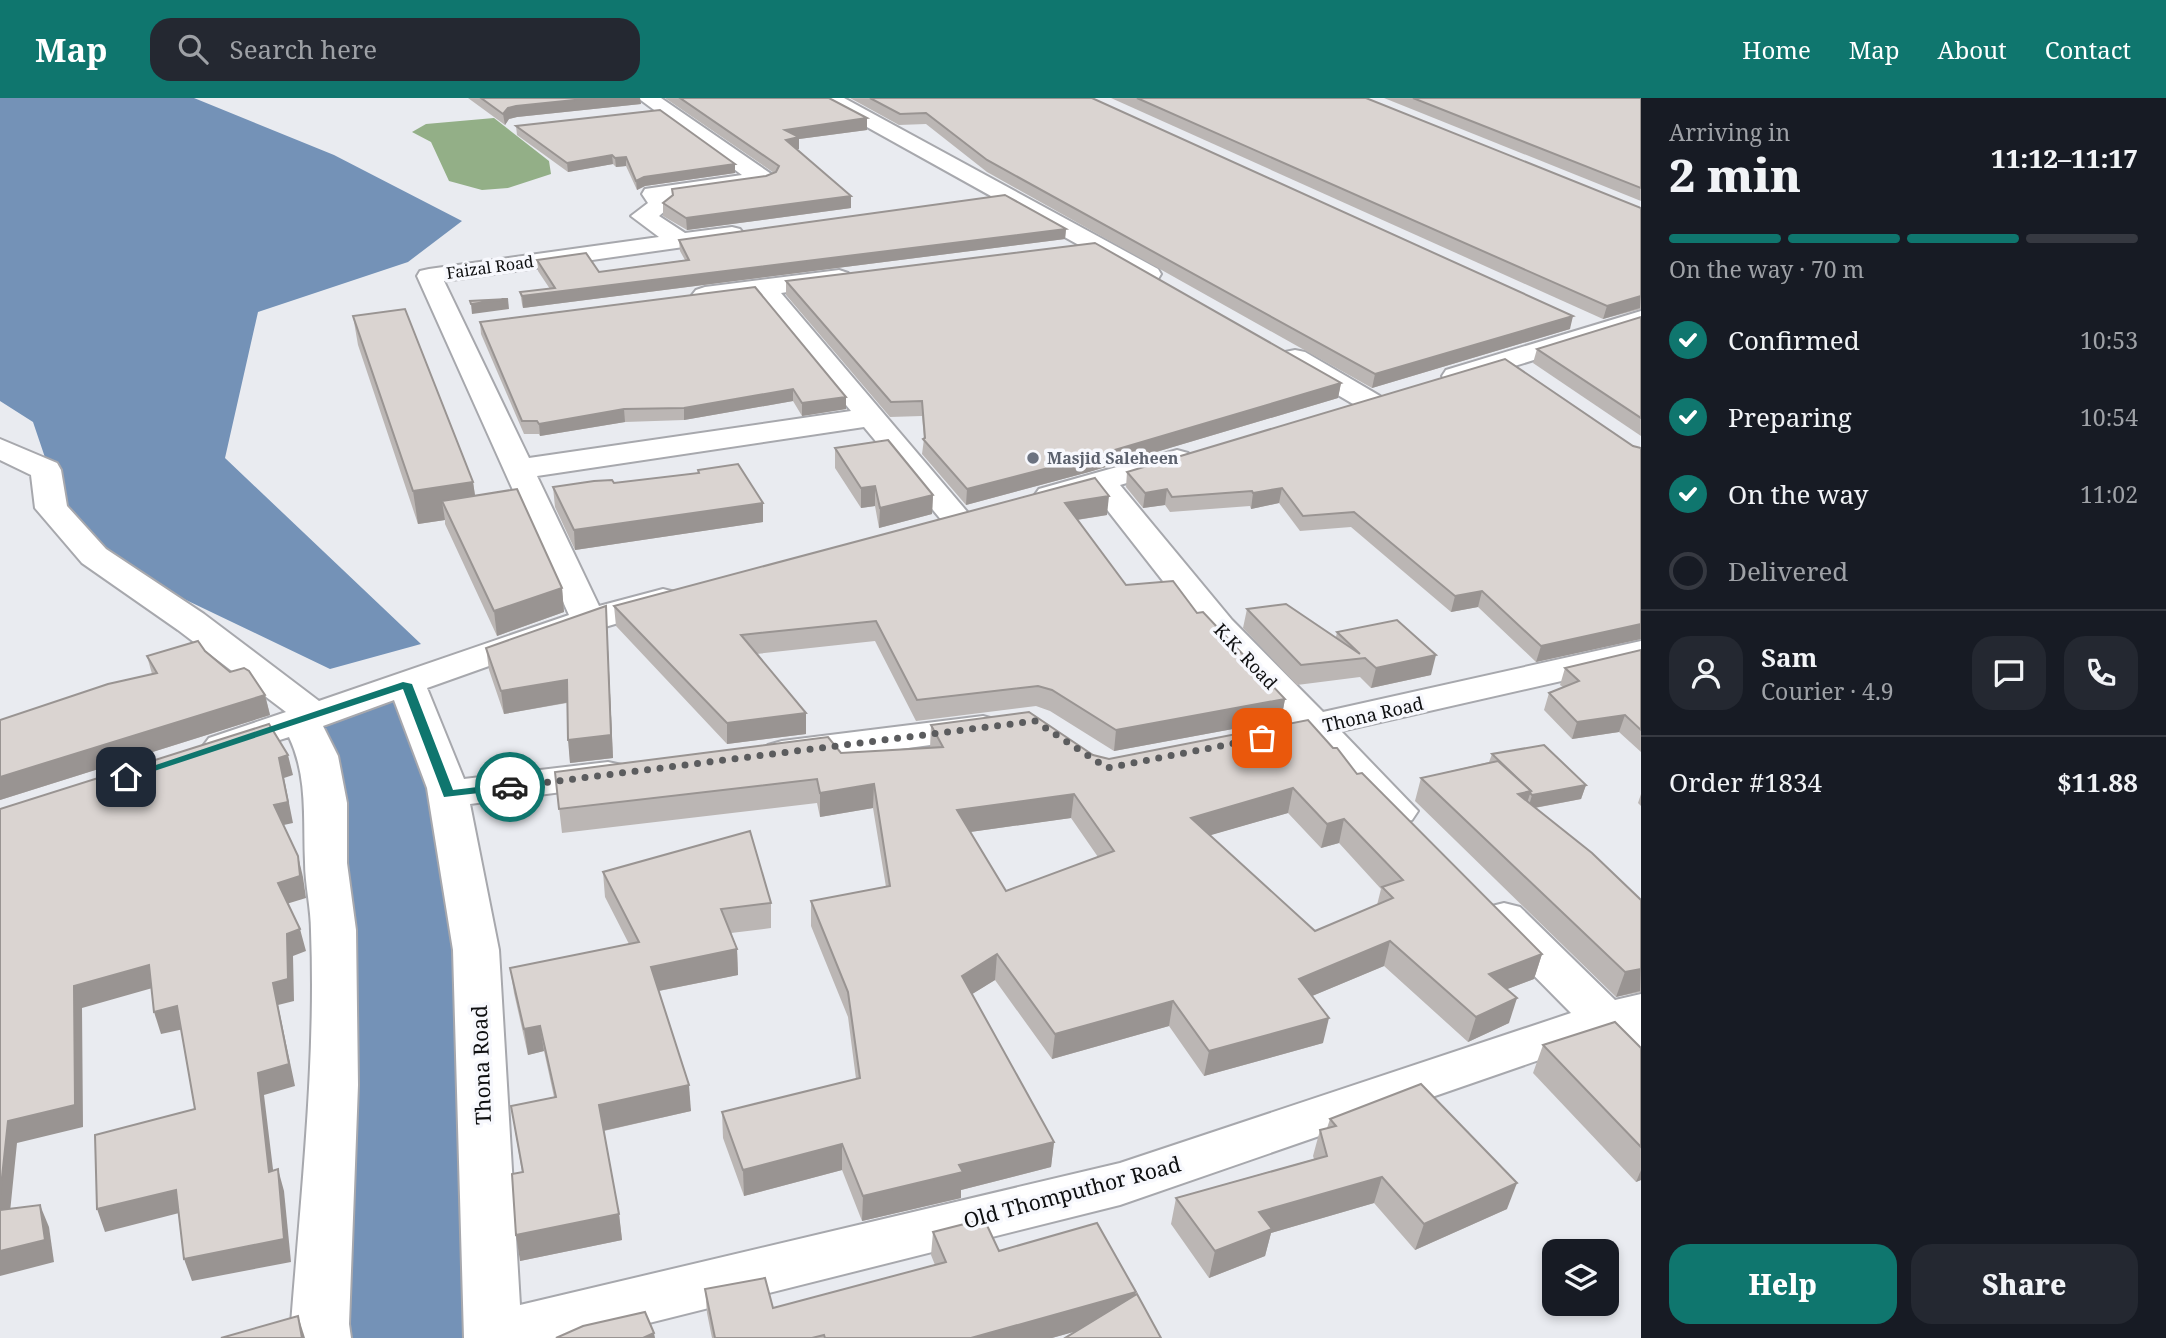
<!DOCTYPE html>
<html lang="en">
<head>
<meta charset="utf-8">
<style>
	:root { --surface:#171b24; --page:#242831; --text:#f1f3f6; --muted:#9ea1a6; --line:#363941; --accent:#0f766e }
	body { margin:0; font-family:"Noto Serif",serif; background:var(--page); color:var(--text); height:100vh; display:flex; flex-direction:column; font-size:26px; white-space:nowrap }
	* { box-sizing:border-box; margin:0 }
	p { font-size:23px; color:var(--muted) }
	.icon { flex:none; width:38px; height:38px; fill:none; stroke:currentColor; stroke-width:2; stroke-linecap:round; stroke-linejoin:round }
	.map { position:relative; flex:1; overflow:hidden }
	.sheet { display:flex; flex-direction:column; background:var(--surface); width:525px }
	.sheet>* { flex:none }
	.buttons { position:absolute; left:1542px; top:1141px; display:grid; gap:14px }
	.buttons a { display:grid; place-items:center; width:77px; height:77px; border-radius:14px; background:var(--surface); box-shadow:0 4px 10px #0003; font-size:35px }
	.pin { position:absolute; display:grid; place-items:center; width:60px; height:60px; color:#fff; margin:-30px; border-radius:14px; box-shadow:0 4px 10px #0006 }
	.courier { position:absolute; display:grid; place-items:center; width:70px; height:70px; margin:-35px; border:5px solid #0f766e; border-radius:50%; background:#fff; color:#222; box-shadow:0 2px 9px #0007 }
	.overview em { font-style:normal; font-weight:800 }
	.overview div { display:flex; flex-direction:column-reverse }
	.overview { display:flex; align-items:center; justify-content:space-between; height:119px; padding:0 28px }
	h1 { font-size:46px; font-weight:800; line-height:52px }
	.bar { display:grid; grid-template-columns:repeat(4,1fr); gap:10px 7px; align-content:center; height:84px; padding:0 28px }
	.bar i { height:9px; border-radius:5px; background:var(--line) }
	.bar .on { background:var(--accent) }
	.bar p { grid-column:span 4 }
	.line { display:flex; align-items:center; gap:18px; padding:0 28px; border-top:2px solid var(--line) }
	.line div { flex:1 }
	.round { display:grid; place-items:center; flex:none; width:74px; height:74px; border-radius:21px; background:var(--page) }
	ol { padding:0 28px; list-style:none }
	li { display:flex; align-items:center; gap:21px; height:77px }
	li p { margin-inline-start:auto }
	li .icon { padding:7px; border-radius:50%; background:var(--accent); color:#fff; stroke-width:4 }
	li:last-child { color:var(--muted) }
	li i { width:38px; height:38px; border:4px solid var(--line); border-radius:50% }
	.primary-button { display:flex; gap:14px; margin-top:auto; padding:14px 28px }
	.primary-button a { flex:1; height:80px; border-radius:21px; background:var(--accent); color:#fff; font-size:28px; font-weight:800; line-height:80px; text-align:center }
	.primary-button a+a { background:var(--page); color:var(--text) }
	header { display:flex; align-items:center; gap:42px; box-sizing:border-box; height:98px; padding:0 35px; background:var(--accent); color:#fff }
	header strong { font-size:33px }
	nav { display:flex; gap:38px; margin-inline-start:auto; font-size:24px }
	.search { width:490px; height:63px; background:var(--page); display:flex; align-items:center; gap:18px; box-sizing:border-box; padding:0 24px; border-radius:21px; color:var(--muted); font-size:26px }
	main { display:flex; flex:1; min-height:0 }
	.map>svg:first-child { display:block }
	.forest { fill:#93af87 }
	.water { fill:#7492b7 }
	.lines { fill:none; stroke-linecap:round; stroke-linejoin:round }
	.minor-casing { stroke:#a7a8ad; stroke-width:4 }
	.minor { fill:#fff; fill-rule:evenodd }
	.wall { fill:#bbb6b4; fill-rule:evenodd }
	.shaded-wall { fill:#999492 }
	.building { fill:#dad4d1; stroke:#999492; stroke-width:2; fill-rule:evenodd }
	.route { fill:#0f766e }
	.done { stroke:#5b5c5e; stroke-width:7; stroke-dasharray:0 12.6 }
	.worship-dot { fill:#6b7280; stroke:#f7f8fd; stroke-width:2.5 }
	.labels { text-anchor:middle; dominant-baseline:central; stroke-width:7; stroke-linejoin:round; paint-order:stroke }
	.far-street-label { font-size:16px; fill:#0e0f10; stroke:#f7f8fd }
	.far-worship-label { font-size:16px; font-weight:bold; fill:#5b616d; stroke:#f7f8fd; text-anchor:start }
	.street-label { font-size:18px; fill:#0e0f10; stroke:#f7f8fd }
	.near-street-label { font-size:21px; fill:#0e0f10; stroke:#f7f8fd }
</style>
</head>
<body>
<header>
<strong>Map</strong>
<div class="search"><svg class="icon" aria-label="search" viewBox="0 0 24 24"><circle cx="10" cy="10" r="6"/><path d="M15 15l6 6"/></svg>Search here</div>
<nav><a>Home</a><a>Map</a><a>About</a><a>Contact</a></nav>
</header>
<main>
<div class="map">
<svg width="1641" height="1240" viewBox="0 0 1641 1240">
	<rect width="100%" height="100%" fill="#e9ebf0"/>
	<path class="forest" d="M494 20 549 63 551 76 508 90 482 92 449 83 431 44 412 34 426 26Z"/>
	<g class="water">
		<path d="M0 0H194L334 57 462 123 408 164 258 214 225 360 421 546 330 571 94 458 57 395 33 324 0 303Z"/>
		<path d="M407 586 449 696 493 1240H322L310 623Z"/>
	</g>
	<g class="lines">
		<g class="minor-casing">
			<g id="minor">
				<path d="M638 0H661L777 80 774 85 766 87 668 101 672 107 659 118 685 135 732 129 740 131 744 136 740 141 444 183 529 360 851 313 756 198 705 205 696 202 692 197 696 192 705 189 839 172 848 175 852 180 848 185 781 195 975 423 970 430 959 433 948 430 864 329 537 378 599 508 663 491 675 494 680 501 675 508 565 541 427 590 464 681 608 664 622 667 628 676 622 685 608 688 470 706 499 852 520 1207 1120 1065 1571 915 1488 831 1482 820 1488 809 1504 805 1520 809 1615 902 1641 896V974L1624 969 1597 942 1120 1107 589 1240H464L453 852 427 690 394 602 323 628 338 658 347 705V765L356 832 358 987 349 1226 351 1240H293L291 1226C301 1096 316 964 311 833 311 810 305 787 305 764 303 721 308 679 289 639L223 660 209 656 203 648 209 640 286 614 178 532 82 465 35 410 31 377 0 362V341L57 365 61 372 67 408 106 451 204 516 319 603 569 517 417 178 420 173 429 171 659 139 631 118 648 105 642 96 645 91 742 77Z"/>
				<path d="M819 0H844L1158 171 1161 176 1158 181 1149 183 1140 181 822 4Z"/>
				<path d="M1641 213V229L1456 286 1446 284 1442 278 1446 272Z"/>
				<path d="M1295 252 1305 254 1380 298 1384 304 1380 310 1370 313 1360 310 1285 266 1281 260 1285 254Z"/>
				<path d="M1177 352 1188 355 1192 361 1188 367 1120 387 1232 522 1323 614 1641 543V565L1341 633 1418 713 1412 722 1397 726 1382 722 1305 641 1264 651 1250 647 1244 639 1250 631 1287 622 1206 538 1094 395 1050 408 1039 405 1034 398 1039 391Z"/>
				<path d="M983 618 997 622 1002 630 997 638 782 667 768 663 762 655 768 647 782 643Z"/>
			</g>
		</g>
		<use href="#minor" class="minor"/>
	</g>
	<g class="wall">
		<path d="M468 0H640L641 6 517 19 509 21 505 27Z"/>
		<path d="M665 0H829L867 20V32L799 41V51H797L851 110 687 132 663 118V105L672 98V91L766 78 774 75Z"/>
		<path d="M850 0H1092L1570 231 1372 290 987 74 926 26 899 27Z"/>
		<path d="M1111 0H1366L1641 110V211L1603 221Z"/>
		<path d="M1384 0H1641V103Z"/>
		<path d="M516 28 735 75 645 88 637 92 626 68 616 69 613 66 568 74 517 37Z"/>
		<path d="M1066 131 1065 141 523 210 522 206 520 194 550 191 538 173 537 162 599 174 685 162 680 153 679 142Z"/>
		<path d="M786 183 1341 285 1338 300 1089 374 966 407 922 356 924 341 922 318 890 319 786 197Z"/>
		<path d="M353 218 473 384 475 398 562 490 564 514 497 538 445 426V422L418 426 358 247Z"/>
		<path d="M1641 219V338L1533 265 1537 251Z"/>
		<path d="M480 224 846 299V311L802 318 793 303 684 322 625 324 540 338 539 336H524L481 236Z"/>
		<path d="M1633 348 1641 350V541L1536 564 1478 509 1451 514 1351 429 1300 433 1279 405 1251 411 1250 408 1170 414 1165 407 1143 410 1126 389 1127 374Z"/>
		<path d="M835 350 933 397 932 416 879 430 875 408 861 410 835 370Z"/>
		<path d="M698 372 763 424 575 452 555 409 553 389 614 385 698 375Z"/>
		<path d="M1095 380 1107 417 1077 422 1126 487 1197 515 1285 601 1281 622 1114 653 1050 613 1036 608 916 623 875 543 756 556 806 636 727 646 616 528 614 508Z"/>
		<path d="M1247 511 1336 539 1337 534 1431 577 1371 590 1360 579 1297 587 1243 530Z"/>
		<path d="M607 530 613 660 570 665 567 605 504 616 489 572 486 550Z"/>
		<path d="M1641 552V654L1619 634 1572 641 1544 612 1549 595 1563 589 1560 587 1565 570Z"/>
		<path d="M205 553 230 574 265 597 270 617 0 702V622L152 576 147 558Z"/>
		<path d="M931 627 1109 661 1357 676 1542 856 1534 881 1507 891 1509 925 1468 944 1384 868 1312 898 1323 945 1204 978 1169 928 1052 961 995 882 972 896 1054 1044 1051 1069 961 1092V1100L862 1123 842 1072 744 1098 723 1040 722 1014 856 981 848 919 811 828V803L886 789 873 710 820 719 817 705 562 735 555 674 930 650ZM1288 715 1321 750 1339 745 1381 791 1377 807 1315 833 1210 737ZM1071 720 1098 759 1006 793 970 734Z"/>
		<path d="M1492 656 1586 687 1581 701 1535 710 1641 802V894L1616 899 1415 703 1421 680 1489 664Z"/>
		<path d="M1641 696V708L1638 705Z"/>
		<path d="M603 774 771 805V830L731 835 737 851 738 877 659 893 691 1013 604 1033 619 1116 622 1142 520 1163 522 1074 511 1008 554 999 544 953 528 957 514 895 510 870 629 846 605 799Z"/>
		<path d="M1543 947 1641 950V1082L1636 1084 1533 975Z"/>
		<path d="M1330 1021 1507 1111 1415 1152 1374 1105 1271 1135 1265 1158 1209 1180 1171 1126 1176 1100 1314 1061 1313 1058 1320 1032 1327 1030Z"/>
		<path d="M933 1134 999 1153 1076 1233 1052 1240H712L707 1215 705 1191 773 1210 935 1167 931 1157Z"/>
	</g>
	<g class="shaded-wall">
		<path d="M594 0H640L641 6 517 19 509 21 505 27 503 16 508 10 516 8Z"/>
		<path d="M867 20V32L799 41V51L786 53 785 32Z"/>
		<path d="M612 57 613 66 568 74 567 65Z"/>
		<path d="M626 59V68L616 69 615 60Z"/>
		<path d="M735 66V75L645 88 637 92 636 83 644 79Z"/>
		<path d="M851 98V110L687 132 686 120Z"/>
		<path d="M1066 131 1065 141 523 210 522 198Z"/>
		<path d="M1641 198 1640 210 1603 221 1607 208Z"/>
		<path d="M508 201 509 211 472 216 471 206Z"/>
		<path d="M1573 218 1570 231 1372 290 1375 276Z"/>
		<path d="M1341 285 1338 300 1089 374 966 407 967 391Z"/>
		<path d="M793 291V303L684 322V310Z"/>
		<path d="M846 299V311L802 318V305Z"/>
		<path d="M624 311 625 324 540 338 539 326Z"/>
		<path d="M473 384 478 417 442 403 445 422 418 426 413 393Z"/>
		<path d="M875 388V408L861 410V390Z"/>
		<path d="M1282 390 1279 405 1251 411 1253 395Z"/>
		<path d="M1167 391 1165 407 1143 410 1145 395Z"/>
		<path d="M933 397 932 416 879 430 880 410Z"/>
		<path d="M1109 398 1107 417 1063 424 1065 405Z"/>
		<path d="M763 405V424L575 452 574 432Z"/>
		<path d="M562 490 564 514 497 538 494 513Z"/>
		<path d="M1482 493 1478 509 1451 514 1455 498Z"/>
		<path d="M606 508 613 660 570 665 568 642Z"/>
		<path d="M1641 526V541L1536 564 1541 548Z"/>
		<path d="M1436 557 1431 577 1371 590 1376 570Z"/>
		<path d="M567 582 570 604 504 616 501 593Z"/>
		<path d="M265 597 270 617 0 702V679Z"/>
		<path d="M1285 601 1281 622 1114 653 1116 632Z"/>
		<path d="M806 615V636L727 646V625Z"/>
		<path d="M1625 617 1619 634 1572 641 1577 624Z"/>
		<path d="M288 657 293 677 284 680 293 725 279 728 274 707 279 660Z"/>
		<path d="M874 686 873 710 820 719V695Z"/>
		<path d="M1586 687 1581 701 1528 711 1532 697Z"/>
		<path d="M1293 690 1288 715 1187 744 1191 720Z"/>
		<path d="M1531 693 1523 717 1518 696Z"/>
		<path d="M1074 696 1071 720 956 736 957 712Z"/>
		<path d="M1344 721 1339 745 1321 750 1327 726Z"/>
		<path d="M298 758 303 779 306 800 283 807 278 785Z"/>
		<path d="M300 831 306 853 293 858 294 903 278 907 295 988 264 997 276 1096 269 1074 258 975 273 885 287 836Z"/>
		<path d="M1390 843 1384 868 1293 906 1299 881Z"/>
		<path d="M737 851 738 877 653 894 651 869Z"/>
		<path d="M997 856 995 882 961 903 962 878Z"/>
		<path d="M1542 856 1534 881 1481 901 1489 876Z"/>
		<path d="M149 867 156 889 82 910 83 1029 17 1045 8 1134 0 1115V1098L8 1023 74 888Z"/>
		<path d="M1641 871 1640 893 1616 899 1625 874Z"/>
		<path d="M1517 900 1509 925 1468 944 1476 919Z"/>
		<path d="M1173 903 1169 928 1052 961 1055 936Z"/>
		<path d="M177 908 184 931 161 936 154 914Z"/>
		<path d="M1329 920 1323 945 1204 978 1209 953Z"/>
		<path d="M540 928 544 953 528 957 524 931Z"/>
		<path d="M689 987 691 1013 602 1033 599 1007Z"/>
		<path d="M1054 1044 1051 1069 961 1092V1100L862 1123 863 1098 959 1067Z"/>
		<path d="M842 1046V1072L744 1098 743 1072Z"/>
		<path d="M278 1071 284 1093 291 1164 192 1183 184 1161Z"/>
		<path d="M1641 1072V1082L1636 1084Z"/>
		<path d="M1382 1079 1374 1105 1271 1135 1265 1158 1209 1180 1215 1153 1259 1114Z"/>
		<path d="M1517 1085 1507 1111 1415 1152 1424 1126Z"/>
		<path d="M176 1092 183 1114 105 1134 97 1111Z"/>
		<path d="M40 1107 49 1129 54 1164 0 1178V1153Z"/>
		<path d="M619 1116 622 1142 520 1163 516 1137Z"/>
		<path d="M1136 1194 1131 1218 1052 1240H971Z"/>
		<path d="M298 1218 305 1240H302Z"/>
		<path d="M654 1235 655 1240H643Z"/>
	</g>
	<g class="building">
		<path d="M481 0H594L516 8 508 10 503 16Z"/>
		<path d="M680 0H829L867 20 785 32 799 39 786 42 851 98 686 120 663 105 673 97 672 91 766 78 776 74 779 68Z"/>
		<path d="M870 0H1092L1573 218 1375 276 987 62 926 15 900 16Z"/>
		<path d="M1137 0H1366L1641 110V198L1607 208Z"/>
		<path d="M1413 0H1641V90Z"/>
		<path d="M660 12 735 66 644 79 636 83 626 59 615 60 612 57 567 65 516 28Z"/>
		<path d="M1005 97 1066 131 522 198 520 194 555 190 537 162 586 155 599 174 689 162 679 142Z"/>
		<path d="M1095 145 1341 285 1091 359 967 391 923 341 925 340 922 303 891 304 786 183Z"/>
		<path d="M755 189 846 299 802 305 793 291 684 310 624 311 539 326 537 323H522L480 224Z"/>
		<path d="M508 201 471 206 470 203Z"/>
		<path d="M405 211 473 384 413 393 353 218Z"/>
		<path d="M1641 219V320L1537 251Z"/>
		<path d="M1505 261 1633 348 1641 350V526L1541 548 1482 493 1455 498 1354 414 1303 418 1282 390 1253 395 1252 393 1172 399 1167 391 1145 395 1127 374Z"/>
		<path d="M888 342 933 397 880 410 875 388 861 390 835 350Z"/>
		<path d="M738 366 763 405 574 432 553 389 594 383 612 382 614 385 699 375 698 372Z"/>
		<path d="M1095 380 1109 398 1065 405 1126 487 1173 483 1197 515 1203 514 1285 601 1116 632 1052 592 1038 588 917 602 876 523 741 537 806 615 727 625 614 508Z"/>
		<path d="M517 391 562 490 494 513 442 403Z"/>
		<path d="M1286 506 1360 556 1337 534 1397 522 1436 557 1376 570 1365 560 1301 567 1247 511Z"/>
		<path d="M606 508 611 637 568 642 567 582 501 593 486 550Z"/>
		<path d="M198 543 205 553 230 574 244 570 249 573 265 597 0 679V622L108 586 157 575 147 558Z"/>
		<path d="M1641 552V632L1625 617 1577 624 1549 595 1579 583 1565 570Z"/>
		<path d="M1029 614 1093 657 1109 661 1308 622 1333 650H1337L1357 676 1362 675 1542 856 1489 876 1517 900 1476 919 1390 843 1299 881 1329 920 1209 953 1173 903 1055 936 997 856 962 878 1054 1044 959 1067 963 1074 863 1098 842 1046 743 1072 722 1014 860 980 848 894 811 803 890 788 874 686 820 695 817 681 559 711 555 674 828 639 841 655 943 649 931 627ZM1293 690 1327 726 1344 721 1403 782 1382 789 1393 800 1315 833 1191 720ZM1074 696 1114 753 1006 793 957 712Z"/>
		<path d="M269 626 288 657 279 660 288 704 274 707 298 758 300 778 278 785 300 831 287 836 288 881 273 885 289 966 258 975 269 1074 278 1071 284 1141 184 1161 176 1092 97 1111 95 1037 195 1011 177 908 154 914 149 867 74 888 75 1007 8 1023 0 1098V711Z"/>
		<path d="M1544 647 1586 687 1532 697 1530 695 1531 693 1492 656Z"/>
		<path d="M1498 663 1531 693 1518 696 1592 755 1641 802V871L1625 874 1421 680Z"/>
		<path d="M750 733 771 805 721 811 737 851 651 869 689 987 599 1007 619 1116 516 1137 512 1076 523 1074 511 1008 556 999 540 928 524 931 510 870 639 844 603 774Z"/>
		<path d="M1615 924 1641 950V1049L1543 947Z"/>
		<path d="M1421 986 1517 1085 1424 1126 1382 1079 1259 1114 1272 1131 1215 1153 1176 1100 1327 1058 1320 1032 1336 1028 1330 1021Z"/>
		<path d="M40 1107 45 1142 0 1153V1112Z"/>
		<path d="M984 1121 999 1153 1097 1125 1136 1194 971 1240H825L824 1237 812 1240H715L705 1191 765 1180 773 1210 946 1164 933 1134Z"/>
		<path d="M1137 1196 1161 1240H1065Z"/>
		<path d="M645 1214 654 1235 643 1240H556L583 1228Z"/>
		<path d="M298 1218 302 1240H221Z"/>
	</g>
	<path class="route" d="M403 584 412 586 453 692 510 685 516 689 514 691 444 699 403 591 130 681 120 679Z"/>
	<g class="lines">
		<path class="done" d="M510 689 1035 623 1107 670 1262 640"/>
	</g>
	<circle class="worship-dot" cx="1033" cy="360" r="7"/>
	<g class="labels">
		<g class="far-street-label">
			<text transform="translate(490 169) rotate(-8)">Faizal Road</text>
		</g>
		<g class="far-worship-label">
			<text x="1047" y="360">Masjid Saleheen</text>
		</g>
		<g class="street-label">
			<text transform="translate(1246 558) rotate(47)">K.K. Road</text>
			<text transform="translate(1373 616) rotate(-13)">Thona Road</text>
		</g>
		<g class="near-street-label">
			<text transform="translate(481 967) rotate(-92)">Thona Road</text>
			<text transform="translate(1072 1094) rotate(-15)">Old Thomputhor Road</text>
		</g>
	</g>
</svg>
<div class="buttons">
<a><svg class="icon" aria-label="layers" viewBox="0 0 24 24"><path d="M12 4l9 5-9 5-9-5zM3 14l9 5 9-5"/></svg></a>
</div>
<div class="pin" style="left:1262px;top:640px;background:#ea580c"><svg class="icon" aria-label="bag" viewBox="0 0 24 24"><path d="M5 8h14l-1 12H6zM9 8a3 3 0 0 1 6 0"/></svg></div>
<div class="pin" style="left:126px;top:679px;background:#1f2937"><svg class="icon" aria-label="home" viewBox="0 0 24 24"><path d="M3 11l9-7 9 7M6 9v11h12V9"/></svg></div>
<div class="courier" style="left:510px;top:689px"><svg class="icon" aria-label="car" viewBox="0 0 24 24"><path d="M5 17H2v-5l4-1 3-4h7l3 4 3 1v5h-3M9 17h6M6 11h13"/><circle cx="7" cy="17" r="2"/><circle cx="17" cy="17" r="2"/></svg></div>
</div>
<section class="sheet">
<div class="overview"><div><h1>2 min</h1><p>Arriving in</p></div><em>11:12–11:17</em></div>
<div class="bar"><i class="on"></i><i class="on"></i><i class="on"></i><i></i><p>On the way · 70 m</p></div>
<ol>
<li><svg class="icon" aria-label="check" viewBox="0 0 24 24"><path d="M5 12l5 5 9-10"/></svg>Confirmed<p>10:53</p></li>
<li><svg class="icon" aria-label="check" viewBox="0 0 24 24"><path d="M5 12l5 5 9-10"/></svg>Preparing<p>10:54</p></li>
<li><svg class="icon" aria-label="check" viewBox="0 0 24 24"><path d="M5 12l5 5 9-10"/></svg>On the way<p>11:02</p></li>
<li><i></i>Delivered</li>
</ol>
<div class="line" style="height:126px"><a class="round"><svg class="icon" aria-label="person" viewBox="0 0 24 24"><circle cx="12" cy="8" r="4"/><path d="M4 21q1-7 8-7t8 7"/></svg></a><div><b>Sam</b><p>Courier · 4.9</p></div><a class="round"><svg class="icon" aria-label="chat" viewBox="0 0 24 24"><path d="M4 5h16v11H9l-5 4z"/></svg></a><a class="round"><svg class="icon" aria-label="phone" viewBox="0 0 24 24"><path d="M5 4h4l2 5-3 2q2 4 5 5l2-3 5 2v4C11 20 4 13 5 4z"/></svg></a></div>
<div class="line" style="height:91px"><div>Order #1834</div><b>$11.88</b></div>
<div class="primary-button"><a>Help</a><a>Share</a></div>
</section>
</main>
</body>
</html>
